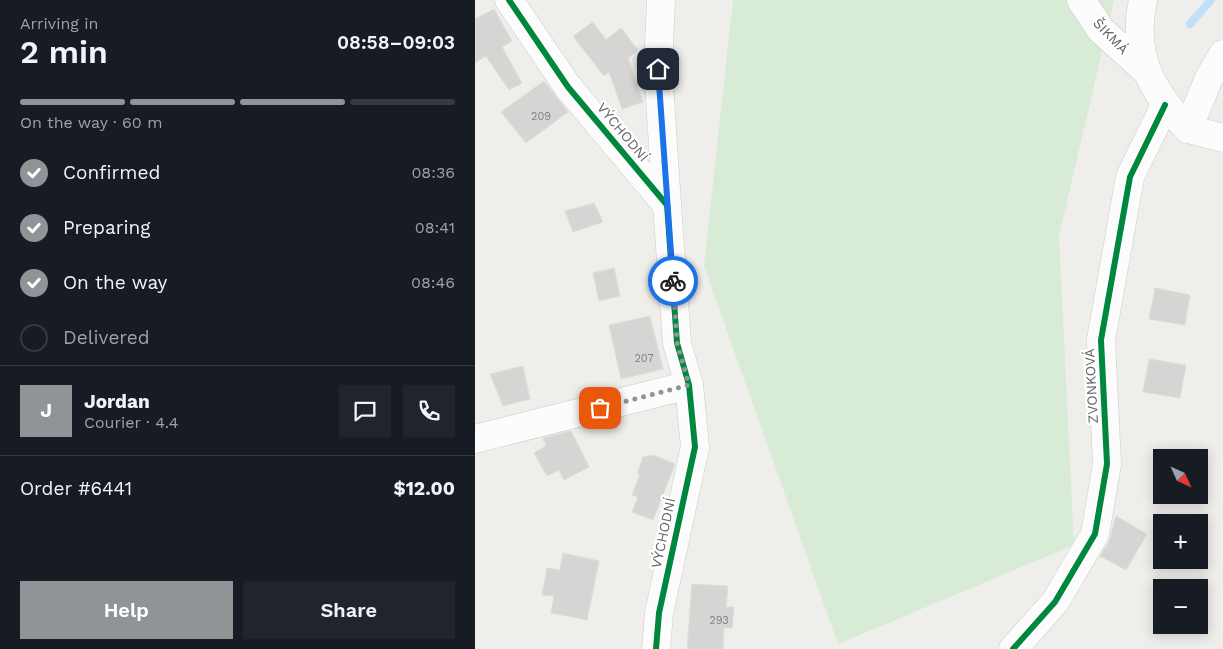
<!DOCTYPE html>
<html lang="en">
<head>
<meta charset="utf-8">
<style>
	:root { --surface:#171b24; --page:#20242c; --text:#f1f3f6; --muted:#9ea1a6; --line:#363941; --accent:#919496 }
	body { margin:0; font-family:"Work Sans",sans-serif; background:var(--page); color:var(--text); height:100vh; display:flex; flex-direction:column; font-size:19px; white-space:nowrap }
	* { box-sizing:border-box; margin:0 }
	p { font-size:16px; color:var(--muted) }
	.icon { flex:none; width:28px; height:28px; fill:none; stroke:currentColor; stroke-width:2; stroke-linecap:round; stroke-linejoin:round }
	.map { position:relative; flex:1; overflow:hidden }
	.panel { display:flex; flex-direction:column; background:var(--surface); width:475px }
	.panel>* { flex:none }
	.needle { width:32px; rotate:135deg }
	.tools { position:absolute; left:678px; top:449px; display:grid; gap:10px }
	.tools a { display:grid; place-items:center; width:55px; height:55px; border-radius:0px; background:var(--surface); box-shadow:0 2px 12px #0003; font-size:25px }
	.pin { position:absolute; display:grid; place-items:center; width:42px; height:42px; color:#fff; margin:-21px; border-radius:10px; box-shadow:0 2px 8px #0006 }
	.courier { position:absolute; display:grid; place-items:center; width:50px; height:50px; margin:-25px; border:4px solid #1a73e8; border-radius:50%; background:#fff; color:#222; box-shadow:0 1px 6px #0007 }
	.summary em { font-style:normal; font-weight:600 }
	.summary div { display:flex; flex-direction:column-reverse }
	.summary { display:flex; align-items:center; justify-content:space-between; height:85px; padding:0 20px }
	h1 { font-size:32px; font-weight:600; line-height:38px }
	.bar { display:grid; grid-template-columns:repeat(4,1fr); gap:8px 5px; align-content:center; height:60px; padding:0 20px }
	.bar i { height:6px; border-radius:4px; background:var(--line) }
	.bar .selected { background:var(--accent) }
	.bar p { grid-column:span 4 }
	.line { display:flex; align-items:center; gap:12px; padding:0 20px; border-top:1px solid var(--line) }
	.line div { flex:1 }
	.round { display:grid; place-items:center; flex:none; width:52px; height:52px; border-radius:0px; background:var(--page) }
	ol { padding:0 20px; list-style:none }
	li { display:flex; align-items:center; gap:15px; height:55px }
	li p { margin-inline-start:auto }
	li .icon { padding:5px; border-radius:50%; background:var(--accent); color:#fff; stroke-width:4 }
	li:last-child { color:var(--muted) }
	li i { width:28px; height:28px; border:2px solid var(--line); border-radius:50% }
	.action { display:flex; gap:10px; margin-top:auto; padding:10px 20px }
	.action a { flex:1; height:58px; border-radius:0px; background:var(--accent); color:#fff; font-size:20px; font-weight:600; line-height:58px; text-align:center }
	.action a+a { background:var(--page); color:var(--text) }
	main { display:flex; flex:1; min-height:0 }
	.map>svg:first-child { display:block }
	.green { fill:#d8ebd6 }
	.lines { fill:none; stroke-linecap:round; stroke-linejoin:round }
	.stream { stroke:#bfe0f9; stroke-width:8 }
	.building { fill:#d6d5d3; stroke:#deddd9 }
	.minor-casing { stroke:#cbcccc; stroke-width:29 }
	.minor { stroke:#fdfcfc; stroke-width:28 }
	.cycleway-casing { stroke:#fff; stroke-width:9 }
	.cycleway { stroke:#00873e; stroke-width:6 }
	.done { stroke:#919496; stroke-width:5; stroke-dasharray:0 9 }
	.route { stroke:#1a73e8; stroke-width:6 }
	.labels { text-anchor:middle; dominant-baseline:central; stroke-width:4.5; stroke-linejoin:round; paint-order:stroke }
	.number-label { font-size:11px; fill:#7e8184 }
	.street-label { font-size:14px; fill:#5f6368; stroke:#fff }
</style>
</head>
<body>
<main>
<section class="panel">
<div class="summary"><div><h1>2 min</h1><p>Arriving in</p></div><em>08:58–09:03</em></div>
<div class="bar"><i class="selected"></i><i class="selected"></i><i class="selected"></i><i></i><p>On the way · 60 m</p></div>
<ol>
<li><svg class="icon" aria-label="check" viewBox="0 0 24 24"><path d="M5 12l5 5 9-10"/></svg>Confirmed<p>08:36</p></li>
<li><svg class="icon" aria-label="check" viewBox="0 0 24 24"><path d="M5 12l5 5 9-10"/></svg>Preparing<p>08:41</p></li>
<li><svg class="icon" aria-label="check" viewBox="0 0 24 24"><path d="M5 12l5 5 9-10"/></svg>On the way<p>08:46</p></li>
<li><i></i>Delivered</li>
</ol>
<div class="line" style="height:90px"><b class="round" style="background:var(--accent);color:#fff">J</b><div><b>Jordan</b><p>Courier · 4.4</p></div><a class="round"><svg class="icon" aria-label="chat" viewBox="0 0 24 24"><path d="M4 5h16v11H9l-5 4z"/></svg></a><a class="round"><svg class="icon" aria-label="phone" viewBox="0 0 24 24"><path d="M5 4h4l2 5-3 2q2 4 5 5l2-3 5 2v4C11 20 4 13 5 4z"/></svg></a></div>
<div class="line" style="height:65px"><div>Order #6441</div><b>$12.00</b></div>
<div class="action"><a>Help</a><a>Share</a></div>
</section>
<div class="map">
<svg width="748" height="649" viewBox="0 0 748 649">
	<rect width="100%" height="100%" fill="#efeeea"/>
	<path class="green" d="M258 0H639L584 236 599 545 363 644 229 266Z"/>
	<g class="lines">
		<path class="stream" d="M715 24 736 0"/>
	</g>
	<g class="building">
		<path d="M19 9 37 41 27 47 47 83 34 90 11 56 0 63V19Z"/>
		<path d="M118 22 131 40 146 28 163 50 153 58 168 102 147 109 134 72 129 76 98 36Z"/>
		<path d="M69 81 93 112 51 143 26 112Z"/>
		<path d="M119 203 128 222 98 232 90 211Z"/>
		<path d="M139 268 145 296 124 301 118 273Z"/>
		<path d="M680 288 715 295 710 325 674 319Z"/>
		<path d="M175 316 188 369 146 379 134 325Z"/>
		<path d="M674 359 711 365 705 398 668 392Z"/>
		<path d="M48 366 55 399 28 406 15 374Z"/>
		<path d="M96 431 114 467 89 480 84 470 72 476 59 453 71 446 68 438Z"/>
		<path d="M178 455 200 464 178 520 157 512 163 497 157 495 165 474H162L168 457Z"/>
		<path d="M641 516 672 534 651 570 625 556 634 542Z"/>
		<path d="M88 553 124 561 112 620 76 613 79 596 67 595 72 568 85 570Z"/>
		<path d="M217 584 253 586 251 607H259L257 628H249L248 649H212Z"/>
	</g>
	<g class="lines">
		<g class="minor-casing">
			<g id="minor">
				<path d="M34 0 93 87 192 205 202 343 214 385 220 447 184 613 181 649"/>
				<path d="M186 0 183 69 192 205"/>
				<path d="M606 0 626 30 669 69"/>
				<path d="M668 0C656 55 676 91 713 129"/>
				<path d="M748 54 734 78 713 129 748 138"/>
				<path d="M0 439 214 385"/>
				<path d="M538 649 580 602 620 534 632 464 626 340 655 177 690 105"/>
			</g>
		</g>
		<use href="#minor" class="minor"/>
		<g class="cycleway-casing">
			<g id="cycleway">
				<path d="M34 0 93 87 192 205 202 343 214 385 220 447 184 613 181 649"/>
				<path d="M538 649 580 602 620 534 632 464 626 340 655 177 690 105"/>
			</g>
		</g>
		<use href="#cycleway" class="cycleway"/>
	</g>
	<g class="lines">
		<path class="done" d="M125 408 214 385 202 343 198 281"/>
		<path class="route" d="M183 69 198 281"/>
	</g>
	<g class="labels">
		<g class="number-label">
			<text x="66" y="116">209</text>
			<text x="169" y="358">207</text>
			<text x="244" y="620">293</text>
		</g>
		<g class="street-label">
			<text transform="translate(636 36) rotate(46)">ŠIKMÁ</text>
			<text transform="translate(148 132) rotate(50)">VÝCHODNÍ</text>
			<text transform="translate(616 386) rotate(-93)">ZVONKOVÁ</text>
			<text transform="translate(188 533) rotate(-78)">VÝCHODNÍ</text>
		</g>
	</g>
</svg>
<div class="tools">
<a><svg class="needle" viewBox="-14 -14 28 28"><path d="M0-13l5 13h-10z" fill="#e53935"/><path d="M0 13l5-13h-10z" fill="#9ea1a6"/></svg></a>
<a>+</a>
<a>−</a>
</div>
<div class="pin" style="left:125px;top:408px;background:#ea580c"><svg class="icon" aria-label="bag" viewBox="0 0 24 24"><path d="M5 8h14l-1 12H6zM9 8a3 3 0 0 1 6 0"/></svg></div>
<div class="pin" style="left:183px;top:69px;background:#1f2937"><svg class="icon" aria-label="home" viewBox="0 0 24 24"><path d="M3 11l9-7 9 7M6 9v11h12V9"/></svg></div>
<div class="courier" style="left:198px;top:281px"><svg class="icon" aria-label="bike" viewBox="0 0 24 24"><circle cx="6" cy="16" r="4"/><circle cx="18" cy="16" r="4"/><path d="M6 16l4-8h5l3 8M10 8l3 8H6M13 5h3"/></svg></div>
</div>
</main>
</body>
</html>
